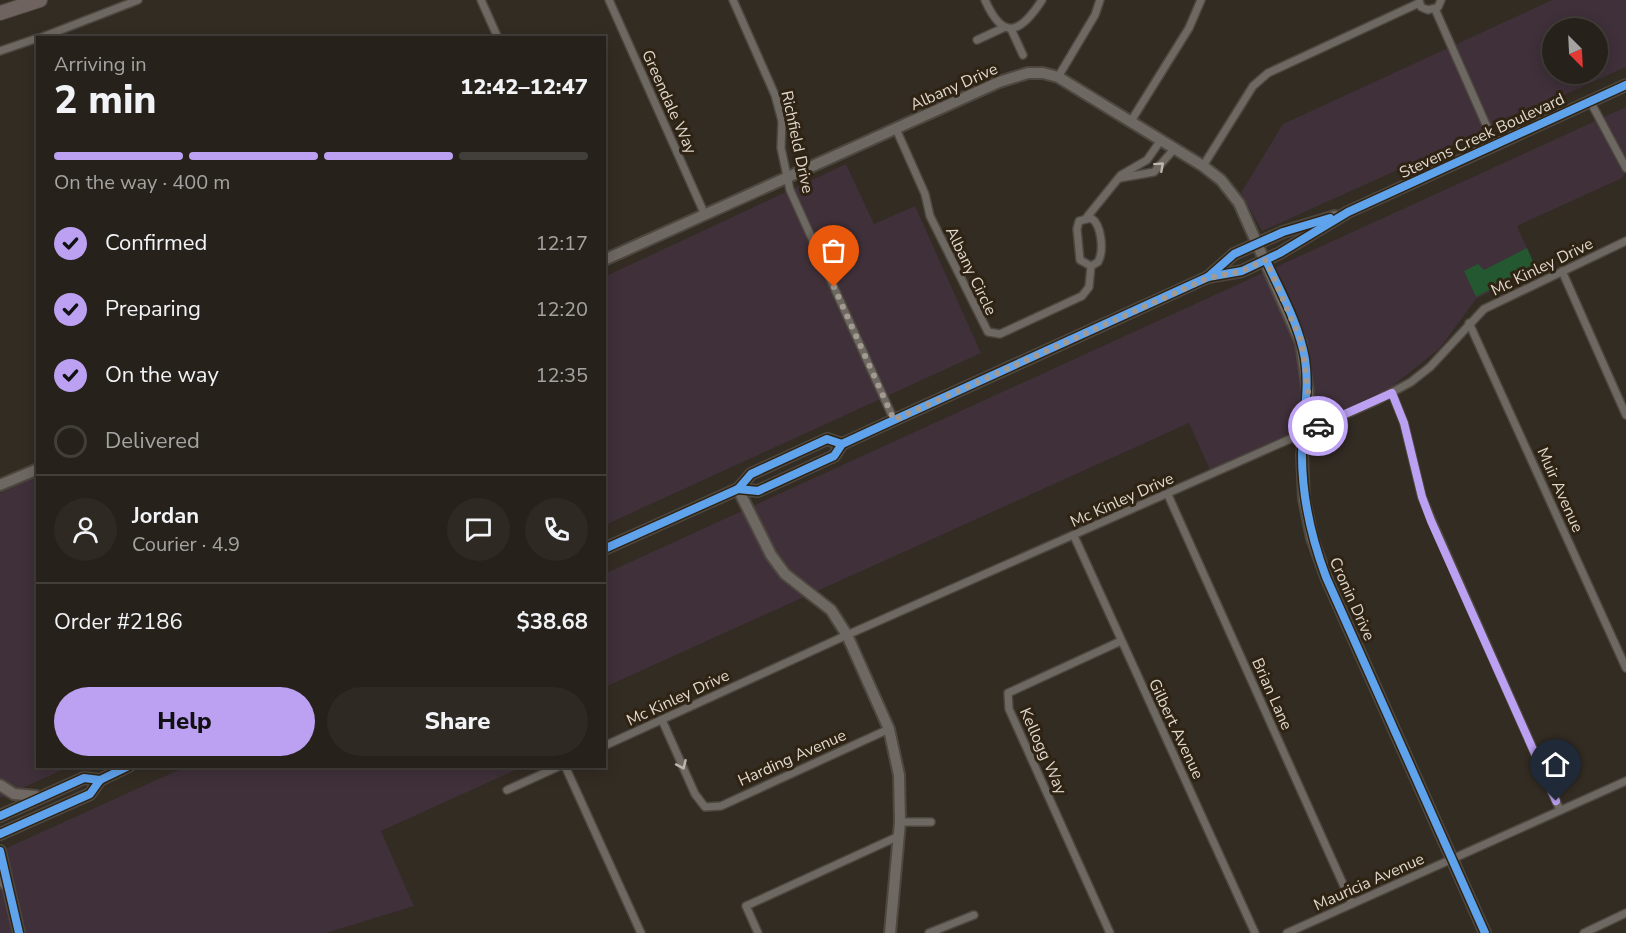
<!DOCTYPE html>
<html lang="en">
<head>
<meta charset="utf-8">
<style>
	:root { --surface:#26211a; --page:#2e2923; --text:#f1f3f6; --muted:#a4a3a2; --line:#423e39; --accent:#bca0f2 }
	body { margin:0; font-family:"Nunito Sans",sans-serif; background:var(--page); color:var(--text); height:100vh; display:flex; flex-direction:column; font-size:22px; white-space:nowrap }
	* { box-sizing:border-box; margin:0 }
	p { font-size:20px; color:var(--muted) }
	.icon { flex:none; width:33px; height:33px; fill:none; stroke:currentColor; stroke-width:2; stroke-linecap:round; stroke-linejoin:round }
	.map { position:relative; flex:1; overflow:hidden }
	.sheet { position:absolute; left:36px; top:36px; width:570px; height:732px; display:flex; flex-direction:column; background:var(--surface); border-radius:0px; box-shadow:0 3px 15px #0003,0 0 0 2px var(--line) }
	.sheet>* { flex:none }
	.needle { width:39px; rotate:156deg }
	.tools { position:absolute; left:1542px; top:18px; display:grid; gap:12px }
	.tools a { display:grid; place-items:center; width:66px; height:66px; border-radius:50%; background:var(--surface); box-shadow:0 3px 15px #0003,0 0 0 2px var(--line); font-size:30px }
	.pin { position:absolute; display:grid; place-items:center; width:51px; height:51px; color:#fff; margin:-62px -26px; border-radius:50% 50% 50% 0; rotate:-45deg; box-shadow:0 0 6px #0007 }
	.pin .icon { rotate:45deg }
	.courier { position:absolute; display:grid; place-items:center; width:60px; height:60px; margin:-30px; border:4px solid #bca0f2; border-radius:50%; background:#fff; color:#222; box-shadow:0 2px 8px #0007 }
	.summary em { font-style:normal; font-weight:800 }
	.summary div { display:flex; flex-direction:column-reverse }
	.summary { display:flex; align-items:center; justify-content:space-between; height:102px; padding:0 18px }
	h1 { font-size:39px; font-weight:800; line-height:45px }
	.bar { display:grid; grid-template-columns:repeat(4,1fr); gap:9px 6px; align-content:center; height:72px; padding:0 18px }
	.bar i { height:8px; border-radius:4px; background:var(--line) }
	.bar .current { background:var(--accent) }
	.bar p { grid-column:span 4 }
	.line { display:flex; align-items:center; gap:15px; padding:0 18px; border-top:2px solid var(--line) }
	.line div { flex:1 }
	.round { display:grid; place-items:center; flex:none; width:63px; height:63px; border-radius:32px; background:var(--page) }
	ol { padding:0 18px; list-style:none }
	li { display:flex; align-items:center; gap:18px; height:66px }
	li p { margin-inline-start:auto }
	li .icon { padding:6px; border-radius:50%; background:var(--accent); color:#111; stroke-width:4 }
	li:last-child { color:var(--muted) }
	li i { width:33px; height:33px; border:3px solid var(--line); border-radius:50% }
	.action { display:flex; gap:12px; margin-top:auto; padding:12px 18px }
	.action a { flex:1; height:69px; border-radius:36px; background:var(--accent); color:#111; font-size:24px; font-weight:800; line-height:69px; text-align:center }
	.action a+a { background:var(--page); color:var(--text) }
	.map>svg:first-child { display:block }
	.commercial { fill:#3f3039; fill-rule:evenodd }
	.green { fill:#245830 }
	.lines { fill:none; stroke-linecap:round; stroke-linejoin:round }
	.street-casing { stroke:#4d473f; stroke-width:10 }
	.secondary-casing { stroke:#4d473f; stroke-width:14 }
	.primary-casing { stroke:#4d473f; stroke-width:14 }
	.highway-casing { stroke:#4d473f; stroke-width:16 }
	.street { stroke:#6d6861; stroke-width:7 }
	.secondary { stroke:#6d6861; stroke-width:10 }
	.primary { stroke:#706862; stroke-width:10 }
	.highway { stroke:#6e635e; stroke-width:14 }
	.cycleway-casing { stroke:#2f2313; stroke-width:11 }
	.cycleway { stroke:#60a3ed; stroke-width:8 }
	.oneway { stroke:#bdb6ad }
	.done { stroke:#a39b92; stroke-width:6; stroke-dasharray:0 10.8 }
	.route { stroke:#bca0f2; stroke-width:8 }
	.labels { text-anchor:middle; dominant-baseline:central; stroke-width:6; stroke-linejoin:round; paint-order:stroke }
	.street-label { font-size:16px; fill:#dfd7cd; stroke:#2f2313 }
</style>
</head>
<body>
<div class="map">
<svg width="1626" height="933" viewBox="0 0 1626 933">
	<rect width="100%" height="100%" fill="#332c23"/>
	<g class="commercial">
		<path d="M1552 0H1626V67L1262 231 1241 193 1283 124ZM1552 28H1598V74H1552Z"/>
		<path d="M1626 107V172L1622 178 1517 226 1536 269 1476 299 1440 348 1388 390 1210 470 1189 423 605 687 604 574Z"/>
		<path d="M846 164 874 224 915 206 981 353 605 525 604 277Z"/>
		<path d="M37 476 38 766 69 767 0 798V493Z"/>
		<path d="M185 767H522L381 831 414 906 326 933H0V851Z"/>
	</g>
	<path class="green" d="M1527 248 1535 266 1476 297 1464 271 1478 264 1484 270Z"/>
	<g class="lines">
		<g class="street-casing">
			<g id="street">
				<path d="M481 0 498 38"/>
				<path d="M609 0 705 215"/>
				<path d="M733 0 775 95 782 121 781 148 790 190 894 420"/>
				<path d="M985 0C1003 41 1020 34 1042 0"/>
				<path d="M1419 0 1421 7 1428 10 1438 7 1441 0"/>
				<path d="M1435 9 1495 145"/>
				<path d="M1011 29 1023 55"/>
				<path d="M40 38 138 0"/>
				<path d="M977 40 1003 28"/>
				<path d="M0 51 38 38"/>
				<path d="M1058 77 1095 15 1100 0"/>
				<path d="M1590 101 1626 168"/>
				<path d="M1131 121 1189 28 1201 0"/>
				<path d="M896 129 925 194 930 216 988 332 1000 334 1082 296 1089 287 1091 266"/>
				<path d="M1203 166 1253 86 1268 73 1419 3"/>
				<path d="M1120 178 1154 172 1175 148"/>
				<path d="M1087 217 1121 175 1147 160 1161 140"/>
				<path d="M1091 218C1102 225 1104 251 1098 262L1091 266 1080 260 1077 229 1079 221Z"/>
				<path d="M1562 271 1626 415"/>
				<path d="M1469 323 1626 668"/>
				<path d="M1392 393 1404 423 1422 497 1432 521 1560 810"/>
				<path d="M1168 495 1352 904"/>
				<path d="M1074 536 1255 933"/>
				<path d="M662 720 695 794 705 807 721 806 889 729"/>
				<path d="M604 746 847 635 1376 401 1411 382 1430 367 1484 309 1626 241"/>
				<path d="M565 766 641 933"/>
				<path d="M507 790 560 766"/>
				<path d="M900 822H931"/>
				<path d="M758 933 746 906 899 836"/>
				<path d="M929 933 974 915"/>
				<path d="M1110 933 1009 709 1008 693 1121 641"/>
				<path d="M1287 933 1626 781"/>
				<path d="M1584 933 1626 913"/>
			</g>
		</g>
		<g class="secondary-casing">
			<g id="secondary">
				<path d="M604 260 999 82 1028 73H1043L1058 77 1203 166 1221 180 1239 203 1301 343 1308 392 1302 455 1304 499 1312 538 1326 577 1485 933"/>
				<path d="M0 485 38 469"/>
				<path d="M738 489 771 555 785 574 831 610 847 635 889 729 899 775 900 822 890 933"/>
				<path d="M0 851 19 933"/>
			</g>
		</g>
		<g class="primary-casing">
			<g id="primary">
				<path d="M1208 277 1234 254 1283 232 1335 216"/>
				<path d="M738 489 758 491 834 456 842 444 894 420 1208 277 1242 271 1280 253 1348 212 1626 85"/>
				<path d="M604 549 738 489 751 474 827 439 842 444"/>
				<path d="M0 785 14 794 36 796"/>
				<path d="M0 816 84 778 100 780"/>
				<path d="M0 834 90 794 100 780 129 766"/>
				<path d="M0 879 8 887"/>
			</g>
		</g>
		<g class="highway-casing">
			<path id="highway" d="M0 13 40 0"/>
		</g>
		<use href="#street" class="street"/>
		<use href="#secondary" class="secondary"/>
		<use href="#primary" class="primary"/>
		<use href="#highway" class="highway"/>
		<g class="cycleway-casing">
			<g id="cycleway">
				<path d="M1266 260C1280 291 1299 324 1305 359 1310 392 1302 422 1302 455 1302 498 1311 537 1326 577L1485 933"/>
				<path d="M1208 277 1234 254 1283 232 1330 218"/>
				<path d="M738 489 758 491 834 456 842 444 894 420 1208 277 1242 271 1280 253 1348 212 1626 85"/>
				<path d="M604 549 738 489 751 474 827 439 842 444"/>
				<path d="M0 816 84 778 100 780"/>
				<path d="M0 834 90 794 100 780 129 766"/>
				<path d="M0 851 19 933"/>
			</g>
		</g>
		<use href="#cycleway" class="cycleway"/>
	</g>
	<defs><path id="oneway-chevron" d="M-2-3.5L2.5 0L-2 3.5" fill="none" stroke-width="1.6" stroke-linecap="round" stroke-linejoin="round" transform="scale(1.5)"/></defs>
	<g class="oneway">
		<use href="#oneway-chevron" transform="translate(1160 166) rotate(-42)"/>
		<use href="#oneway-chevron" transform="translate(682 765) rotate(66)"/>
	</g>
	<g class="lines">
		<path class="done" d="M834 287 894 420 1208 278 1242 271 1266 260 1302 343 1308 392 1304 433 1318 426"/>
		<path class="route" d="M1318 426 1392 393 1404 423 1422 497 1431 521 1556 801"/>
	</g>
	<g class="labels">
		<g class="street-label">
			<text transform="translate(954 87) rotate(-24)">Albany Drive</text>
			<text transform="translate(669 102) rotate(66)">Greendale Way</text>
			<text transform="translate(1482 136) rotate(-25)">Stevens Creek Boulevard</text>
			<text transform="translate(797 142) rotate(78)">Richfield Drive</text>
			<text transform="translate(1542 267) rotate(-26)">Mc Kinley Drive</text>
			<text transform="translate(971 271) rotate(64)">Albany Circle</text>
			<text transform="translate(1560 490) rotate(66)">Muir Avenue</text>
			<text transform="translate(1122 500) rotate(-24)">Mc Kinley Drive</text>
			<text transform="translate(1352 599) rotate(66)">Cronin Drive</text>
			<text transform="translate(1272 694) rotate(66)">Brian Lane</text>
			<text transform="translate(678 698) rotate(-25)">Mc Kinley Drive</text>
			<text transform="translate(1176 729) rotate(65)">Gilbert Avenue</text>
			<text transform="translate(1043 751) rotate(66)">Kellogg Way</text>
			<text transform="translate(792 758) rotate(-24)">Harding Avenue</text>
			<text transform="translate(1369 882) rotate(-24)">Mauricia Avenue</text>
		</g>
	</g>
</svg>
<div class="tools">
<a><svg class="needle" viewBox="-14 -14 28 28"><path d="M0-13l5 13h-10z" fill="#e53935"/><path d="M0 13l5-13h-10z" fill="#a4a3a2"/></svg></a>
</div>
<div class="pin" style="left:834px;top:287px;background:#ea580c"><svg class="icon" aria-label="bag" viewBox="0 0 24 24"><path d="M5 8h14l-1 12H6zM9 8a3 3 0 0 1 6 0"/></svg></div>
<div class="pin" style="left:1556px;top:801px;background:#1f2937"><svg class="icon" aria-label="home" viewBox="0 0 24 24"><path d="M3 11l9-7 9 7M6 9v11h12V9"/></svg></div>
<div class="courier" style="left:1318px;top:426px"><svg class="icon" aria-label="car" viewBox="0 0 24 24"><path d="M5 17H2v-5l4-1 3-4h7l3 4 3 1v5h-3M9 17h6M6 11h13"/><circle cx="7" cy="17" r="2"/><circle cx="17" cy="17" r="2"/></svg></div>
<section class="sheet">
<div class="summary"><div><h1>2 min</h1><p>Arriving in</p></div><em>12:42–12:47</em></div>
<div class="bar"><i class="current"></i><i class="current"></i><i class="current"></i><i></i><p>On the way · 400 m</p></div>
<ol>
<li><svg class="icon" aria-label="check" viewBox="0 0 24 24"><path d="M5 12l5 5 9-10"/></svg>Confirmed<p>12:17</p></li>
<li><svg class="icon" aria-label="check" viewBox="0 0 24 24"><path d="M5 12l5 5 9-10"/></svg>Preparing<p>12:20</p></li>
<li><svg class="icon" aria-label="check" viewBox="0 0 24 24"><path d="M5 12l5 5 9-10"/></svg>On the way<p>12:35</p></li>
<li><i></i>Delivered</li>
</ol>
<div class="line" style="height:108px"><a class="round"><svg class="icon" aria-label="person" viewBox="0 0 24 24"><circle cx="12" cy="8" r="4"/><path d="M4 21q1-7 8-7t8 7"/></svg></a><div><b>Jordan</b><p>Courier · 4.9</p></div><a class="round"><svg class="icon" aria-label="chat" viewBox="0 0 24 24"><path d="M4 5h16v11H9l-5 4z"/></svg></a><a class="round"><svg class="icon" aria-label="phone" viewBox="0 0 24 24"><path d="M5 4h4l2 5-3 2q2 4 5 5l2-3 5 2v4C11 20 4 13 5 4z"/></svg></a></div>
<div class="line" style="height:78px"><div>Order #2186</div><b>$38.68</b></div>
<div class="action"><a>Help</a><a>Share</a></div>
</section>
</div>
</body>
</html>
